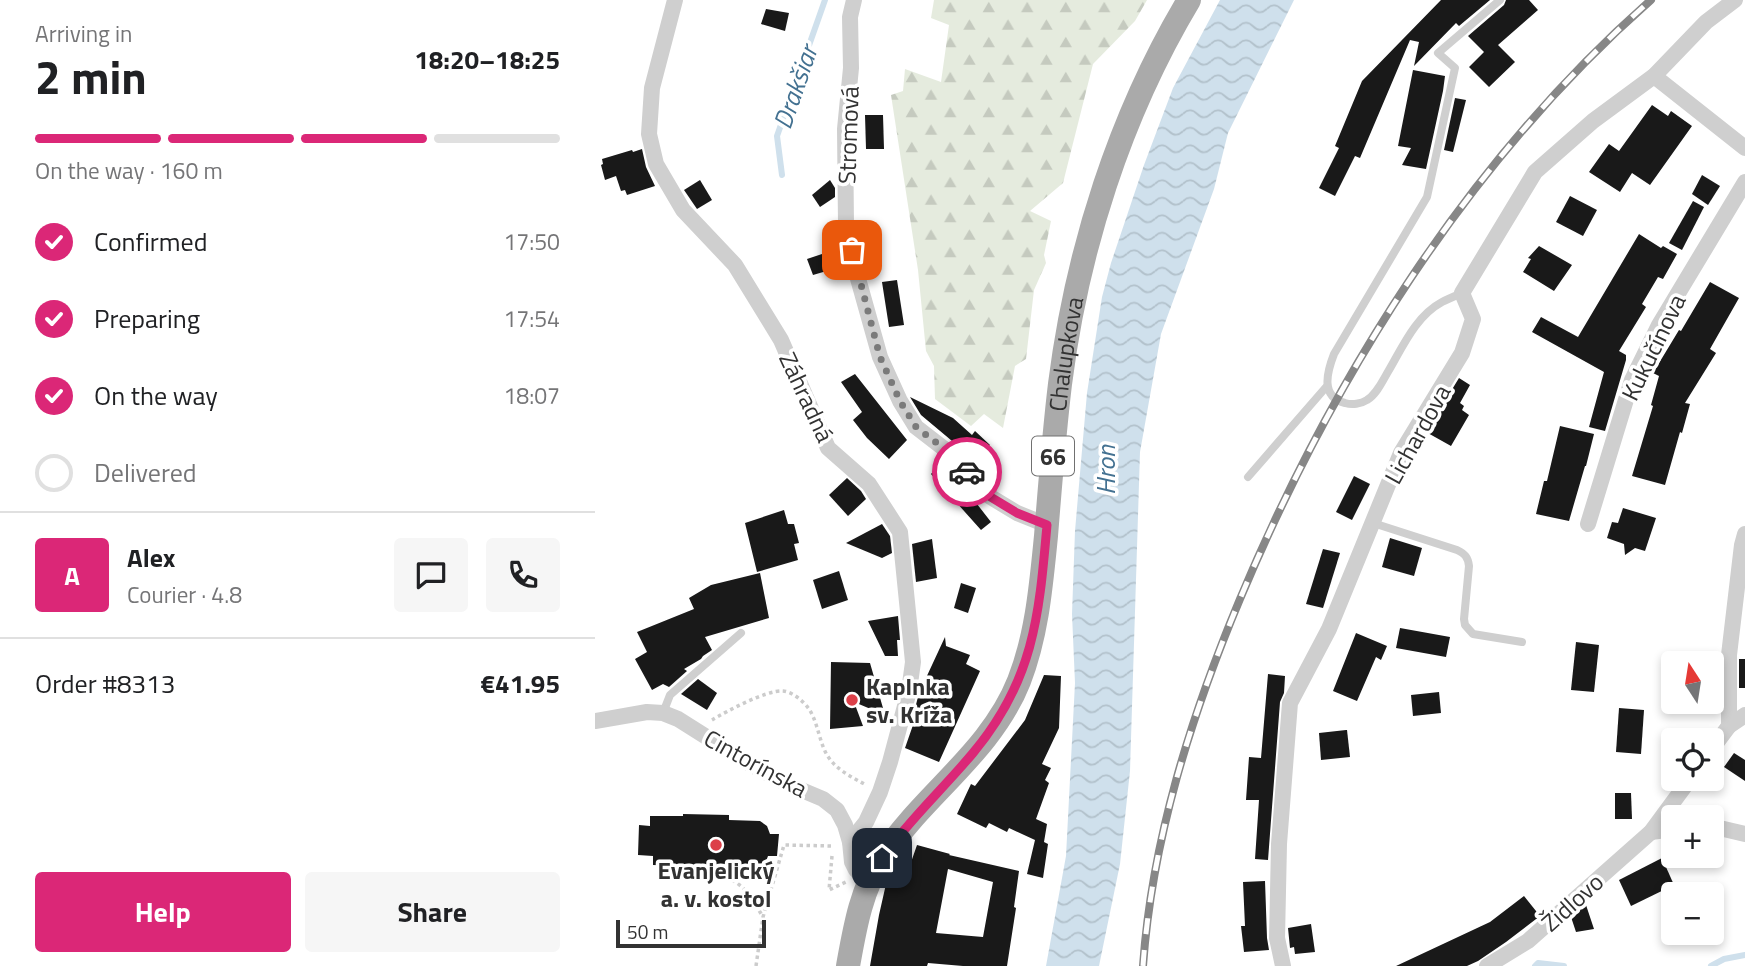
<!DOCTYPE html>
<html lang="en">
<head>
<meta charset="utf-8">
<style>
	:root { --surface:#fff; --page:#f6f6f6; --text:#202124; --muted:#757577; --line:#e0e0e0; --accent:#db2777 }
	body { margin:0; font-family:"Titillium Web",sans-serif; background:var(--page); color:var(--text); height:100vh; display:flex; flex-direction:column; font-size:26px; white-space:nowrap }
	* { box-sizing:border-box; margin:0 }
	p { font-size:23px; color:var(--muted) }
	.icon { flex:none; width:38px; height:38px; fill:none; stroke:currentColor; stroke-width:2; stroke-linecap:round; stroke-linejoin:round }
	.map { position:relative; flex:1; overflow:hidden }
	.drawer { display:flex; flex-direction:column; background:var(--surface); width:595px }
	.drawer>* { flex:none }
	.needle { width:46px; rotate:348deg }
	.tools { position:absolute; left:1066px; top:651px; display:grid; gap:14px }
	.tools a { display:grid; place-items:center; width:63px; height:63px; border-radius:7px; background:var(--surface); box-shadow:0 4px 10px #0003; font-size:35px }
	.scale { position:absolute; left:21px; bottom:18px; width:150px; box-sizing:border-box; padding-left:7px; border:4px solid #323232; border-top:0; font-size:19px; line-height:24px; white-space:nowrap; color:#323232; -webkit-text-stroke:5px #fff; paint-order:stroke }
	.pin { position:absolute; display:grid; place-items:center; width:60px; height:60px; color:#fff; margin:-30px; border-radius:14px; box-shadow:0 4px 10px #0006 }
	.courier { position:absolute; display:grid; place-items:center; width:70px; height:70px; margin:-35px; border:5px solid #db2777; border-radius:50%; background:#fff; color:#222; box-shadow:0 2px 9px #0007 }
	.head em { font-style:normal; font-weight:700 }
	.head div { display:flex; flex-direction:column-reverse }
	.head { display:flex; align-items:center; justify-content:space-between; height:119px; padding:0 35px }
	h1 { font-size:46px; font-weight:700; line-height:52px }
	.bar { display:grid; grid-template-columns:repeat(4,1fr); gap:10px 7px; align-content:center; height:84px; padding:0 35px }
	.bar i { height:9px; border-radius:5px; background:var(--line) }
	.bar .current { background:var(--accent) }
	.bar p { grid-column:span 4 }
	.line { display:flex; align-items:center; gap:18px; padding:0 35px; border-top:2px solid var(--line) }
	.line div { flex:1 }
	.round { display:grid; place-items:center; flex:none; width:74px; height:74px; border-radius:7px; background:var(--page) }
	ol { padding:0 35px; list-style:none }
	li { display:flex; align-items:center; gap:21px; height:77px }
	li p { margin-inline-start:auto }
	li .icon { padding:7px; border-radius:50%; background:var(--accent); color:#fff; stroke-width:4 }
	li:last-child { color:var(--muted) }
	li i { width:38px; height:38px; border:4px solid var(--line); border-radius:50% }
	.button { display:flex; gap:14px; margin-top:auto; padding:14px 35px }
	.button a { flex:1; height:80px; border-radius:7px; background:var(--accent); color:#fff; font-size:28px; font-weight:700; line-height:80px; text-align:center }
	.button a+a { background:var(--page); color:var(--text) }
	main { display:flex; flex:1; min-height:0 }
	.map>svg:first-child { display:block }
	.forest { fill:url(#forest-firs) }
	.water { fill:url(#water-waves) }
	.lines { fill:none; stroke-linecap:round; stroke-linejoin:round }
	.stream { stroke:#cfe0ec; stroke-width:6 }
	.building { fill:#191919; fill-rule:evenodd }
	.path { stroke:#ccc; stroke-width:3.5; stroke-dasharray:3.5 3.5; stroke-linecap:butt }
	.lane { stroke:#cfcfcf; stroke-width:8 }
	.street { stroke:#cfcfcf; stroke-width:16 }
	.primary { stroke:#aaa; stroke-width:24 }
	.rail-casing { stroke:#878787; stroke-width:8 }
	.rail { stroke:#fff; stroke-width:5; stroke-dasharray:16; stroke-linecap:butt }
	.done { stroke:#7a7a7a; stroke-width:7; stroke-dasharray:0 12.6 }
	.route { stroke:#db2777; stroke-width:9 }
	.poi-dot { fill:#dc4049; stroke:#fff; stroke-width:2.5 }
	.labels { text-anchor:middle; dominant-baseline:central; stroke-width:7; stroke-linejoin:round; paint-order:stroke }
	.shield { fill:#fff; stroke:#707070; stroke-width:2 }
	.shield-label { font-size:23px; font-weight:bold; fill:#323232 }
	.street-label { font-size:24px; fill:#323232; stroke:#fff }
	.poi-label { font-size:24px; font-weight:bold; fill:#323232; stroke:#fff; text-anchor:start }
	.water-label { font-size:26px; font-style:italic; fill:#437191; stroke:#fff }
</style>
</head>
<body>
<main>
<section class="drawer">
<div class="head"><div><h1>2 min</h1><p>Arriving in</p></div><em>18:20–18:25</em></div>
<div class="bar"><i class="current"></i><i class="current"></i><i class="current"></i><i></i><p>On the way · 160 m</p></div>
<ol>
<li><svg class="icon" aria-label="check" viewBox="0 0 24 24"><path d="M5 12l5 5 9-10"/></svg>Confirmed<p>17:50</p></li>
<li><svg class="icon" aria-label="check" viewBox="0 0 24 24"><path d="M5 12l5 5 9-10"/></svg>Preparing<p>17:54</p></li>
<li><svg class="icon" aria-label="check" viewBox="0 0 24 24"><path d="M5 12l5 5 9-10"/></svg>On the way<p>18:07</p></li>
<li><i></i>Delivered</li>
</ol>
<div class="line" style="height:126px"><b class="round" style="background:var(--accent);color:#fff">A</b><div><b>Alex</b><p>Courier · 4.8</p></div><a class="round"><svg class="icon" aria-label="chat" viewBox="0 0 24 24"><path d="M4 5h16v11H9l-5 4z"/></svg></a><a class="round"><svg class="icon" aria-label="phone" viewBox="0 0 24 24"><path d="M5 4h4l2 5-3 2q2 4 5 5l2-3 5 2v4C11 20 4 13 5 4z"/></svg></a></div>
<div class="line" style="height:91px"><div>Order #8313</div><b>€41.95</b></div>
<div class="button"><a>Help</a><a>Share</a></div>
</section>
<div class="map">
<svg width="1150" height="966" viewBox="0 0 1150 966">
	<defs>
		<pattern id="forest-firs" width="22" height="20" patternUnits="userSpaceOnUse" patternTransform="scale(1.75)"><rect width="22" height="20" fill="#e5ebde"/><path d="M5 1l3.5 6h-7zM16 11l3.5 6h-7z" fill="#c5cabf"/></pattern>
		<pattern id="water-waves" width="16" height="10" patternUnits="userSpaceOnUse" patternTransform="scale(1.75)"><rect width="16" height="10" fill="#cfe0ec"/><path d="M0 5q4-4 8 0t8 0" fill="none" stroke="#b2c1cb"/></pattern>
	</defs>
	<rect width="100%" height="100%" fill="#fff"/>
	<path class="forest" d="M339 0H552L540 21 498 64 468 183 435 211 456 221 449 255 451 263 439 290 431 359 420 366 408 428 389 414 376 426 340 399 339 366 331 351 323 270 296 95 308 91 310 69 346 82 354 25 336 18Z"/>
	<path class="water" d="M625 0H699L633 133 619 189 566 334 545 452 535 771 525 864 504 966H451L471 856 480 683 477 614 480 531 492 393 507 297 516 263 549 165 578 88Z"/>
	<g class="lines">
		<g class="stream">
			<path d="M187 175 182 136 230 0"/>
			<path d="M940 966 943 963 969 966"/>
			<path d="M1116 966 1129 959 1150 955"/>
		</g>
	</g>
	<g class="building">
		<path d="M846 0H895L864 26 861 23 819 66 824 42 815 40 765 158 760 156 740 196 724 188 744 148 740 146 767 81Z"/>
		<path d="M911 0H934L943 10 903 45 920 62 894 87 874 67 889 52 873 36 909 5Z"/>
		<path d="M171 9 194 13 190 31 166 24Z"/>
		<path d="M818 70 850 76 848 91 831 169 807 165 816 148 803 146Z"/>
		<path d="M860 98 871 100 858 152 849 150Z"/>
		<path d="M1057 105 1073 116 1076 111 1097 126 1055 185 1037 173 1025 192 994 172 1014 144 1024 151Z"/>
		<path d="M270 115H288L289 149H271Z"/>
		<path d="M47 149 51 167 60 186 32 195 30 190 26 191 21 176 10 180 6 165 8 164 7 159 37 150 38 152Z"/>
		<path d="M1107 175 1125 186 1113 205 1097 194Z"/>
		<path d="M105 180 117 200 102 209 89 190Z"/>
		<path d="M235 180 240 188V197L225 207 217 195Z"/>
		<path d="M975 196 1002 210 988 236 961 222Z"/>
		<path d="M1098 201 1109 207 1087 250 1074 243Z"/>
		<path d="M1044 234 1066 248 1068 246 1082 254 1068 279 1063 277 1047 304 1051 307 1024 351 1031 355V360L1010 431 994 427 1009 372 937 332 946 317 983 337Z"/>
		<path d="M944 246 977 265 959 291 928 272 936 259 933 258Z"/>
		<path d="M230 253 235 270 218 275 212 259Z"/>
		<path d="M302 280 309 325 294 327 287 282Z"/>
		<path d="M1115 282 1144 298 1115 349 1121 353 1090 403 1095 404 1087 433 1085 432 1070 485 1037 476 1058 406 1056 405 1064 376 1058 373 1084 330 1086 331Z"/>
		<path d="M260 374 312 440 294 459 272 438 258 420 267 412 246 382Z"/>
		<path d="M864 378 875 385 865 403 869 406 867 410 874 415 856 446 831 432Z"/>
		<path d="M315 397 358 418 377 435 380 431 395 445 391 449 394 452 387 459 390 462 384 469 363 446 326 415Z"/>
		<path d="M965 426 999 434 991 466H990L974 521 941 514 949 481H952Z"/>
		<path d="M348 461 369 484 368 486 396 522 386 530 336 474Z"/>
		<path d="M759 476 775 484 757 520 741 512Z"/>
		<path d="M252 478 266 491 271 499 253 516 234 495Z"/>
		<path d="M1028 508 1061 518 1050 551 1040 548 1030 555 1029 544 1012 538 1017 522 1023 523Z"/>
		<path d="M189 510 193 524H199L204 543 199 544 203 560 162 572 150 523Z"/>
		<path d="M287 524 295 536 297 553 287 558 251 543Z"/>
		<path d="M795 538 827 548 819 576 787 567Z"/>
		<path d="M337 539 342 578 321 582 317 544Z"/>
		<path d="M728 549 745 553 728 608 711 604Z"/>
		<path d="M244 571 253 600 227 609 218 580Z"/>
		<path d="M165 573 174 618 110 637 117 650 108 656 106 659 89 669 92 671 74 687 68 684 57 690 40 659 52 652 42 632 99 609 94 598 116 585Z"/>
		<path d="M366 583 381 588 373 613 359 608Z"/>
		<path d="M303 616 305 640H302L303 656H290L273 621Z"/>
		<path d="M805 628 855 637 851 657 801 648Z"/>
		<path d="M761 633 792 646 786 660 781 657 762 701 738 691Z"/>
		<path d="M350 637 351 646 375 655 371 664 385 671 344 762 310 748 318 725 316 724 324 693Z"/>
		<path d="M981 642 1004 645 999 692 976 690Z"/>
		<rect x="1116" y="659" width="8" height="29"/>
		<rect x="1144" y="659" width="6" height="29"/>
		<path d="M236 662 275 663 290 715 259 702 268 726 235 729Z"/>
		<path d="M673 674 690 676 689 693 685 702 673 860 660 859 664 800H651L654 757 666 758Z"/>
		<path d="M449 675 466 676 464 728 447 764 456 768 450 780 454 783 441 819 452 824 449 842 453 844 448 878 432 874 440 840 414 828 412 832 394 823 391 828 362 814 376 784 380 786 430 720Z"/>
		<path d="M103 679 122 693 112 710 86 694Z"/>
		<path d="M844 692 846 713 818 716 816 695Z"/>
		<path d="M1024 708 1049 710 1046 754 1021 752Z"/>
		<path d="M751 730H752L755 757 726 760 724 733Z"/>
		<path d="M1139 753 1150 760V781L1129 767Z"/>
		<path d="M1020 793H1036L1037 819H1020Z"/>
		<path d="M88 814 134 815V820L165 821 172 826 175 834H184L182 856H173L170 864 162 868 132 867 131 870 86 869V866L58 865V856L43 855 44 825 55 826V816H88Z"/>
		<path d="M322 845 355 854 354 855 424 871 419 907 421 908 412 966H368L333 963 332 966H275L284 915 291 884 300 885 305 867 314 868ZM353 869 398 882 388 937 341 933Z"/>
		<path d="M1067 858 1079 885 1036 906 1024 880Z"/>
		<path d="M670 881 672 938 674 950 649 952 646 926H650L648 882Z"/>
		<path d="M929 896 945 916 911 942 883 961 872 966H801L895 922Z"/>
		<path d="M991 905 999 929 981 932 976 917Z"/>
		<path d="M716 924 720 952 700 954 699 947 695 948 693 928Z"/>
	</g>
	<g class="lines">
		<g class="path">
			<path d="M117 720C132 711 171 690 188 691 198 692 208 701 214 709 223 723 224 741 232 755 241 770 257 777 271 785"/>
			<path d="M237 856 234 890 251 882"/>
			<path d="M117 873C147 880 153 892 168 917"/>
			<path d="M161 966 168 917 189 845 238 846"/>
		</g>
		<g class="lane">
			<path d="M867 293C860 296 853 299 847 302 821 316 808 346 794 370 788 380 782 394 772 400 766 404 757 405 750 403 725 397 732 372 739 354L832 197 860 68 843 53 905 0"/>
			<path d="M653 477 732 386"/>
			<path d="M778 523 862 550C870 554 873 557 874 566L869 619 870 625 878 634 927 642"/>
			<path d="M68 713 75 695 146 633"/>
		</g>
		<g class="street">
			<path d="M80 0 57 88 54 134 61 164 88 210 140 265 186 340 233 448 274 484 305 532 318 662 314 691 295 762 285 792 271 822 255 842"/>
			<path d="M259 0 255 17 256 68 250 129 251 225 262 275 285 357 305 401 321 427 356 454 394 496 422 513 452 525"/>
			<path d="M1059 76 1150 148"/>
			<path d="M993 524 1037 380 1064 325 1150 182"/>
			<path d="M0 721 52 712 68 713 83 719 148 760 190 783 228 799 242 810 250 825 255 842 257 862 261 870 274 881"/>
			<path d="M1134 726V655L1147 545 1150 534"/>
			<path d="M1116 750 1134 726 1150 715"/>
			<path d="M1116 826 1150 834"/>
			<path d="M1056 832 1078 829"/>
			<path d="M688 966 682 938 684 844 695 703 734 629 806 453 867 353 878 319 867 293 940 172 998 121 1059 76 1111 22 1140 0"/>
			<path d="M892 966 933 941 1056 832 1095 779"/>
		</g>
		<path class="primary" id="s1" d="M253 966C260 927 266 890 288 856 329 794 396 752 424 681 442 635 446 586 451 536 455 485 459 434 465 384 482 250 525 115 594 0"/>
		<g class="rail-casing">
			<path id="rail" d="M548 966C557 839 596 716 645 599 738 377 874 160 1056 0"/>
		</g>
		<use href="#rail" class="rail"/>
	</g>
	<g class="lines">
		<path class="done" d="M257 250 285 357 305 401 321 427 356 454 372 472"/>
		<path class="route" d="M287 858C314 820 348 789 378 753 439 680 444 616 452 525L422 513 394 496 372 472"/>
	</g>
	<g class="poi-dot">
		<circle cx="257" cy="700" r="7"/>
		<circle cx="121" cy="845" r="7"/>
	</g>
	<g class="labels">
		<rect class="shield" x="437" y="436.5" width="42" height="39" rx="5"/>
		<g class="shield-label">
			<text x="458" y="456">66</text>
		</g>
		<g class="street-label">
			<text transform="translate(253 135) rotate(-88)">Stromová</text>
			<text transform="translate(1058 347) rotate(-64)">Kukučínova</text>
			<text stroke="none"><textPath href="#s1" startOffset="670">Chalupkova</textPath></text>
			<text transform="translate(212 397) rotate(65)">Záhradná</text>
			<text transform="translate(822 434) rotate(-61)">Lichardova</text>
			<text transform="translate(161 763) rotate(29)">Cintorínska</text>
			<text transform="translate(977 902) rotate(-42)">Židlovo</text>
		</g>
		<g class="poi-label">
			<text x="271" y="686">Kaplnka<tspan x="271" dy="28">sv. Kríža</tspan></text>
			<text x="121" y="870" text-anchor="middle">Evanjelický<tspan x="121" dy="28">a. v. kostol</tspan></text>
		</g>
		<g class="water-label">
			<text transform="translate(200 87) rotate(-71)">Drakšiar</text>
			<text transform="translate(510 470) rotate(-90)">Hron</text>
		</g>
	</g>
</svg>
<div class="tools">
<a><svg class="needle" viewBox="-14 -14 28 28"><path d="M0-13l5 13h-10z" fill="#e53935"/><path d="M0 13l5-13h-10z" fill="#757577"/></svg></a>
<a><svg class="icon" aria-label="locate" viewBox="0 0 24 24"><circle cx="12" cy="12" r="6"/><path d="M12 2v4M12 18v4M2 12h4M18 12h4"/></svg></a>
<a>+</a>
<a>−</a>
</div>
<div class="scale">50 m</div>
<div class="pin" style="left:257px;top:250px;background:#ea580c"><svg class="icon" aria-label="bag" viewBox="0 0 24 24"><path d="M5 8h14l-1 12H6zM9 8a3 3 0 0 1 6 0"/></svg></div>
<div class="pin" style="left:287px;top:858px;background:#1f2937"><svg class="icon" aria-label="home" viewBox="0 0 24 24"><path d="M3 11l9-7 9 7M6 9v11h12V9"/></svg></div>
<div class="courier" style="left:372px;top:472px"><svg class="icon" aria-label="car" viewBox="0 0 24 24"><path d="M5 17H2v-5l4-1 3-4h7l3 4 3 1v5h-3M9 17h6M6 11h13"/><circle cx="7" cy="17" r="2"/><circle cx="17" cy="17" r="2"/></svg></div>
</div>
</main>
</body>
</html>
